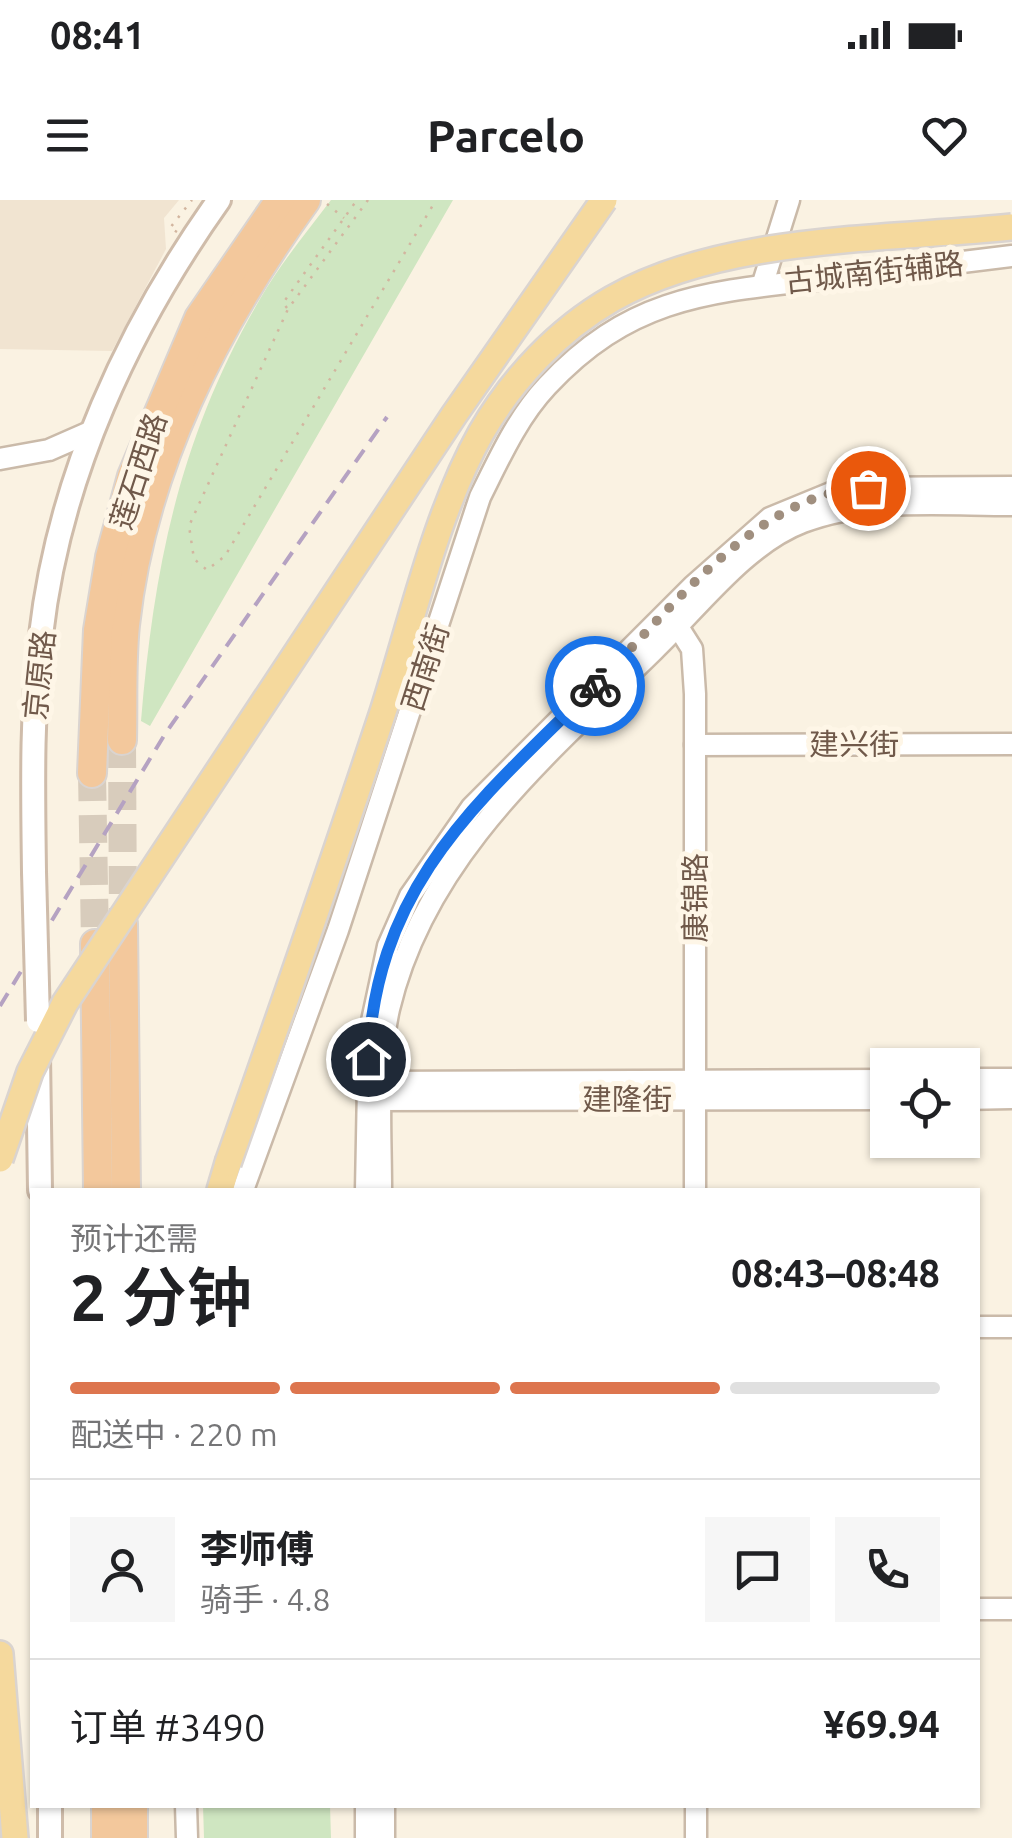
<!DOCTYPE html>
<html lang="zh">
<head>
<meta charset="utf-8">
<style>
	:root { --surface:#fff; --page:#f6f6f6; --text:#202124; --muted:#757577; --line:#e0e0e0; --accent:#dd754e }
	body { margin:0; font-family:Ubuntu,"Noto Sans SC",sans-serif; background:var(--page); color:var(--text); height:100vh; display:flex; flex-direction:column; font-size:38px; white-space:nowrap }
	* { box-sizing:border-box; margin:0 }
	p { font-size:32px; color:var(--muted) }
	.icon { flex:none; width:55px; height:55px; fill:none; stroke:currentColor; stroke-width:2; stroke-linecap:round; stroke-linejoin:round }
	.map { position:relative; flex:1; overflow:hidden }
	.panel { position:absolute; left:30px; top:988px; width:950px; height:620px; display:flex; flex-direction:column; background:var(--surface); border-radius:0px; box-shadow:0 2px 8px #0004 }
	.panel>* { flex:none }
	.controls { position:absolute; left:870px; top:848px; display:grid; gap:20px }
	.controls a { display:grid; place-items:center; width:110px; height:110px; border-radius:0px; background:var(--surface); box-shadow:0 2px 8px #0004; font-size:50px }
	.pin { position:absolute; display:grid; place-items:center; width:85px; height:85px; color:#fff; margin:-42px; border:5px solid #fff; border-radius:50%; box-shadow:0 2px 10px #0007 }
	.courier { position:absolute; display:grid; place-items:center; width:100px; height:100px; margin:-50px; border:8px solid #1a73e8; border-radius:50%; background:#fff; color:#222; box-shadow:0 2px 12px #0007 }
	.overview em { font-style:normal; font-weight:600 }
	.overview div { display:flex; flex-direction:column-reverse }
	.overview { display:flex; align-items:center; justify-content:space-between; height:170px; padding:0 40px }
	h1 { font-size:65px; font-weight:600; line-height:75px }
	.bar { display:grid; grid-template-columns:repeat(4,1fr); gap:15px 10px; align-content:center; height:120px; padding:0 40px }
	.bar i { height:12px; border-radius:8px; background:var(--line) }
	.bar .selected { background:var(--accent) }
	.bar p { grid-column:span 4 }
	.line { display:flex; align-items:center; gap:25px; padding:0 40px; border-top:2px solid var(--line) }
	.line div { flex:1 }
	.round { display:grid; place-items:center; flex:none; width:105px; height:105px; border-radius:0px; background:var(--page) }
	.status { display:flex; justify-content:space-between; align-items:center; height:70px; padding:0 50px; background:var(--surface); direction:ltr }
	.status svg { height:28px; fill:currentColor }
	header { display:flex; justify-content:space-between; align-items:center; height:130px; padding:0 40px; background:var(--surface); font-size:45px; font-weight:600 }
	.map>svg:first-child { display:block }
	.residential { fill:#f1e4d1 }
	.green { fill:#cfe6c1 }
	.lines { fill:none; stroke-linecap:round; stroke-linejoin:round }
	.trunk-tunnel { stroke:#d8ccbc; stroke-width:28; stroke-dasharray:28 14; stroke-linecap:butt }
	.tertiary-casing { stroke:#cabaa9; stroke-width:25 }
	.secondary-casing { stroke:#cfbcaa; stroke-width:28 }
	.primary-casing { stroke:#dad4d0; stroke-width:30 }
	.trunk-casing { stroke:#dad4d0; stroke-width:32 }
	.path { stroke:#d2b59f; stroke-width:2.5; stroke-dasharray:2.5 8; stroke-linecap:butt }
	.tertiary { stroke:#fff; stroke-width:20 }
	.secondary { stroke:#fff; stroke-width:22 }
	.primary { stroke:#f5d99d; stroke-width:25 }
	.trunk { stroke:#f3c89c; stroke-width:28 }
	.rail { stroke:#b5a2c2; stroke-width:4; stroke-dasharray:15 10; stroke-linecap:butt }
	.secondary-bridge-casing { stroke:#cfbcaa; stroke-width:28; stroke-linecap:butt }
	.primary-bridge-casing { stroke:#dad4d0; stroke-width:30; stroke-linecap:butt }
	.secondary-bridge { stroke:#fff; stroke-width:22 }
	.primary-bridge { stroke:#f5d99d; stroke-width:25 }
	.done { stroke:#a08f7f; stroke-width:10; stroke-dasharray:0 18 }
	.route { stroke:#1a73e8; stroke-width:12 }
	.labels { text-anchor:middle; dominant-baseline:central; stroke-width:10; stroke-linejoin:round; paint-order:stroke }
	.street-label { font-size:30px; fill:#70594a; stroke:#fef6e7 }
</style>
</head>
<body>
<div class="status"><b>08:41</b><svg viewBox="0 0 49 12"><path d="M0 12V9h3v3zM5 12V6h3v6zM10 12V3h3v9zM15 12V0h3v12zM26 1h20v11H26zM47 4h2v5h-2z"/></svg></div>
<header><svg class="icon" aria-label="menu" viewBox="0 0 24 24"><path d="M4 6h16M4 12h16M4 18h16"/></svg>Parcelo<svg class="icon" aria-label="heart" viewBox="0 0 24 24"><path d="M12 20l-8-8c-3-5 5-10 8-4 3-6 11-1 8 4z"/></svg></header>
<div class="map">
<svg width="1012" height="1638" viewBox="0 0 1012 1638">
	<rect width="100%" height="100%" fill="#faf2e2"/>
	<path class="residential" d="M0 0H179L164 18 166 49 112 151 0 149Z"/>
	<g class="green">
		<path d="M331 0H453L150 526 141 521C154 365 180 236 260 99 280 64 307 32 331 0Z"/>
		<path d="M203 1605H330L331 1638H204Z"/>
	</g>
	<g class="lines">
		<g class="trunk-tunnel">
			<path d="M122 540 123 724"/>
			<path d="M92 573 95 742"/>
		</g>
		<g class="tertiary-casing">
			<g id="tertiary">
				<path d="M763 83 789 0"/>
				<path d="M0 259 49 250 90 232"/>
				<path d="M673 419 692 449 695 494V990"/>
				<path d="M695 545 1012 544"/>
				<path d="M962 879H1012"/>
				<path d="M370 882 888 880"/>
				<path d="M962 899 1012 898"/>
				<path d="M368 900 888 899"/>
				<path d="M243 990 338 730 480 297C499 259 517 218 547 186 631 96 709 92 823 79 886 71 949 64 1012 56"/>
				<path d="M366 990 369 835 388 746 410 696 472 607 693 386 770 318 843 288 1012 287"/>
				<path d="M381 990C381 931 376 867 389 809 425 656 547 555 654 450 698 408 745 344 803 322 869 297 942 305 1012 305"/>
				<path d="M978 1127H1012"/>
				<path d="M978 1409H1012"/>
				<path d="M186 1605 187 1638"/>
				<path d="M384 1605V1638"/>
				<path d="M366 1638V1605"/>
				<path d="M696 1638V1605"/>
			</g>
		</g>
		<g class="secondary-casing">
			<g id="secondary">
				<path d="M34 672C33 592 31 513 41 435 59 277 128 128 219 0"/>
				<path d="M38 855 40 990"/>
				<path d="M50 1605V1638"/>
			</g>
		</g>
		<g class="primary-casing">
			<g id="primary">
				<path d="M220 990 228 963"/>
				<path d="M0 1454 15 1638"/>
			</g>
		</g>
		<g class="trunk-casing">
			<g id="trunk">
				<path d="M122 540C123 502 121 463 125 425 142 268 215 126 306 0"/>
				<path d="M92 573 98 430 110 357 132 276 199 118 280 0"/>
				<path d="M123 724 126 990"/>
				<path d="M95 744 98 990"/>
				<path d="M106 1605V1638"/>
				<path d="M133 1605V1638"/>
			</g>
		</g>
		<g class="path">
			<path d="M368 0 288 109 189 326 194 359 207 370 225 356 436 0"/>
			<path d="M327 4 344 18"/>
			<path d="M177 32 170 28 192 0"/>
			<path d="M287 108 283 103 357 0"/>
		</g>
		<use href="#tertiary" class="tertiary"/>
		<use href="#secondary" class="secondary"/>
		<use href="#primary" class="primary"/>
		<use href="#trunk" class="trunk"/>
		<path class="rail" d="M0 806 165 534 387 217"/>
		<g class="secondary-bridge-casing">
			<path id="secondary-bridge" d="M34 672 38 821"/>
		</g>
		<g class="primary-bridge-casing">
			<g id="primary-bridge">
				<path d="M0 959 30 872 65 803 454 215 604 0"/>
				<path d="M228 963C281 813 333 663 383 512 412 422 435 315 481 233 512 179 558 130 612 99 724 35 886 40 1012 27"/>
			</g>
		</g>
		<use href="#secondary-bridge" class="secondary-bridge"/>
		<use href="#primary-bridge" class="primary-bridge"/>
	</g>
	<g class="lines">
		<path class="done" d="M595 486C667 414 760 289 868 288"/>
		<path class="route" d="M368 859C377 682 479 601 595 486"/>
	</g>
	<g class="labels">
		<g class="street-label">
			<text transform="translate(874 72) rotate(-6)">古城南街辅路</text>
			<text transform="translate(138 271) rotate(-72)">莲石西路</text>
			<text transform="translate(425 467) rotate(-72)">西南街</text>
			<text transform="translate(39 475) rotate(-84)">京原路</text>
			<text x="854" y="544">建兴街</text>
			<text transform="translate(695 698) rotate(-90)">康锦路</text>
			<text x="627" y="899">建隆街</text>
		</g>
	</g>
</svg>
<div class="controls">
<a><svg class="icon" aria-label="locate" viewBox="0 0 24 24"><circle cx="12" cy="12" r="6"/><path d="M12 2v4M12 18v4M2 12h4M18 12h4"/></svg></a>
</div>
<div class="pin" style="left:868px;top:288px;background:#ea580c"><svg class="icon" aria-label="bag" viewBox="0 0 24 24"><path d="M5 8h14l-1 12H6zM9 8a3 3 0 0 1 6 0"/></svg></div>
<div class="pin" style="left:368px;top:859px;background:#1f2937"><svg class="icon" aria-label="home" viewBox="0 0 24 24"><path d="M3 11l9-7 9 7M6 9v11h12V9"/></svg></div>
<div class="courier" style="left:595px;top:486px"><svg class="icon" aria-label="bike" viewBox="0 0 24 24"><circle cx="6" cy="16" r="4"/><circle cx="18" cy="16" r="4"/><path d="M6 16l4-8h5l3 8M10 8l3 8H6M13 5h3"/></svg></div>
<section class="panel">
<div class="overview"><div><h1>2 分钟</h1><p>预计还需</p></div><em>08:43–08:48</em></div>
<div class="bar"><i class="selected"></i><i class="selected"></i><i class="selected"></i><i></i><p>配送中 · 220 m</p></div>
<div class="line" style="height:180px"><a class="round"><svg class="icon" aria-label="person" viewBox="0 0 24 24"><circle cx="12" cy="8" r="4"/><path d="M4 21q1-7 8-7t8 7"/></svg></a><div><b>李师傅</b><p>骑手 · 4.8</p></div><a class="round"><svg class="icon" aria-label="chat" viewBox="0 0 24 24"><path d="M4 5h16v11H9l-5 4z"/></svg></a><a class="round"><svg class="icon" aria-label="phone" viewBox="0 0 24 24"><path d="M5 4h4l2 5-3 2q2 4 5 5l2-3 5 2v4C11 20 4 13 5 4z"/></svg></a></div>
<div class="line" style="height:130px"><div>订单 #3490</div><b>¥69.94</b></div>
</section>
</div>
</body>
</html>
